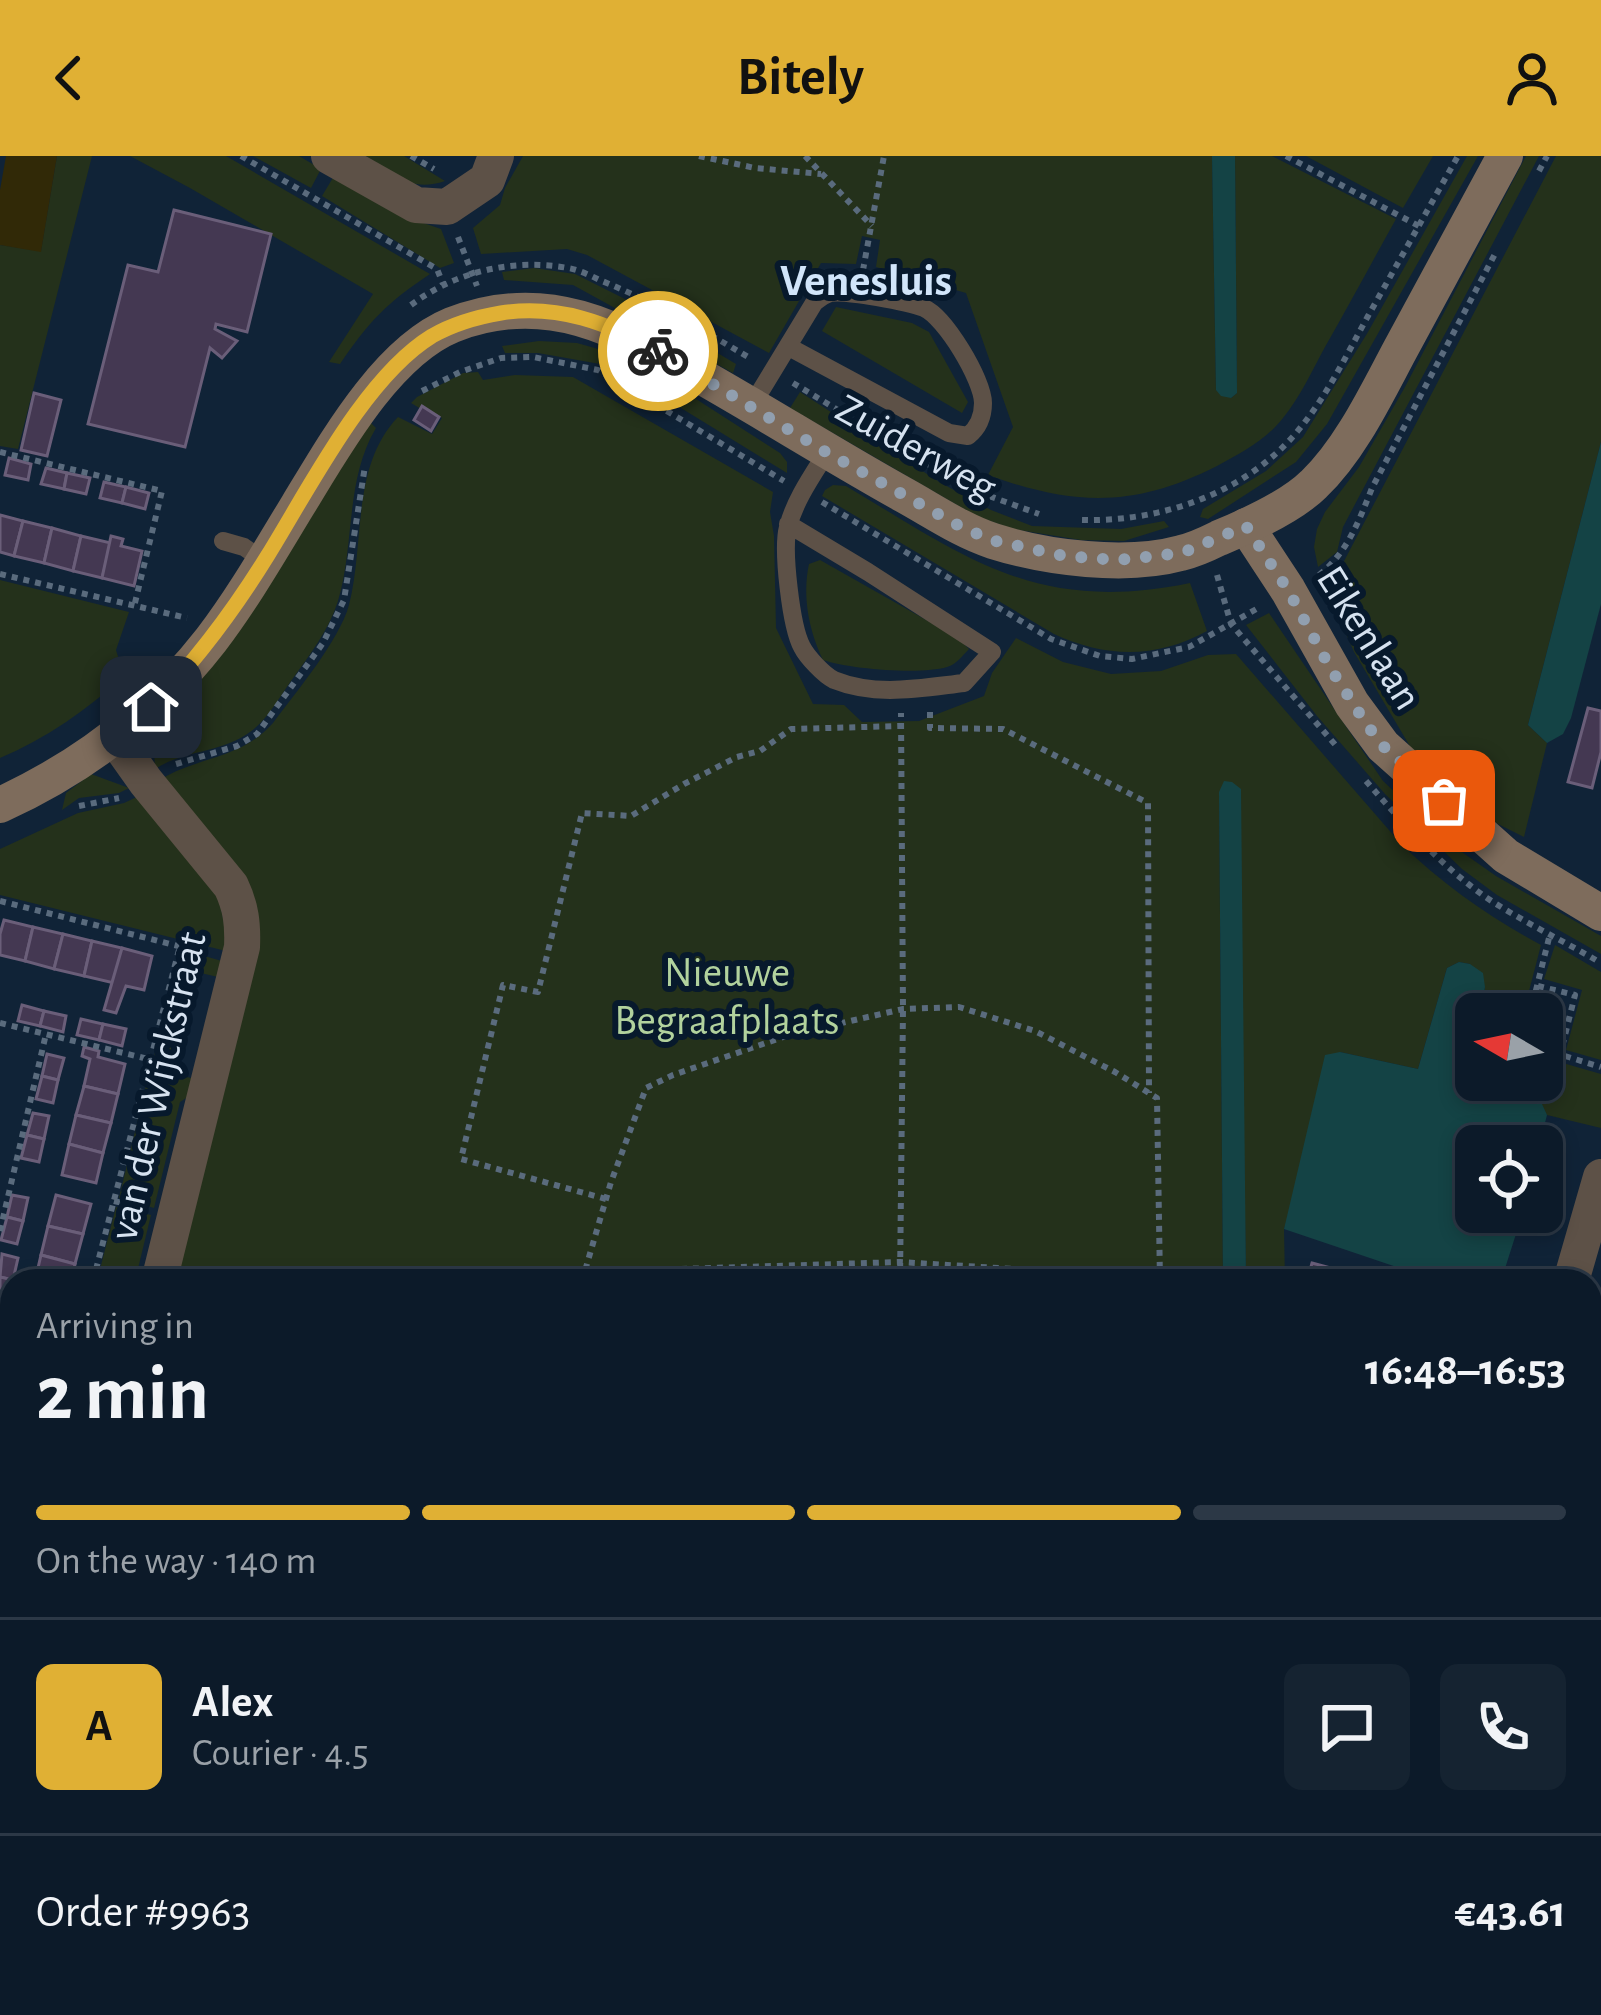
<!DOCTYPE html>
<html lang="en">
<head>
<meta charset="utf-8">
<style>
	:root { --surface:#0c1a29; --page:#152331; --text:#f1f3f6; --muted:#9aa1a8; --line:#2c3846; --accent:#e0b034 }
	body { margin:0; font-family:"Alegreya Sans",sans-serif; background:var(--page); color:var(--text); height:100vh; display:flex; flex-direction:column; font-size:45px; white-space:nowrap }
	* { box-sizing:border-box; margin:0 }
	p { font-size:39px; color:var(--muted) }
	.icon { flex:none; width:66px; height:66px; fill:none; stroke:currentColor; stroke-width:2; stroke-linecap:round; stroke-linejoin:round }
	.map { position:relative; flex:1; overflow:hidden }
	.sheet { position:absolute; left:0px; top:1113px; width:1602px; height:747px; display:flex; flex-direction:column; background:var(--surface); border-radius:36px 36px 0 0; box-shadow:0 6px 18px #0003,0 0 0 3px var(--line) }
	.sheet>* { flex:none }
	.needle { width:78px; rotate:279deg }
	.controls { position:absolute; left:1455px; top:837px; display:grid; gap:24px }
	.controls a { display:grid; place-items:center; width:108px; height:108px; border-radius:18px; background:var(--surface); box-shadow:0 6px 18px #0003,0 0 0 3px var(--line); font-size:60px }
	.pin { position:absolute; display:grid; place-items:center; width:102px; height:102px; color:#fff; margin:-51px; border-radius:24px; box-shadow:0 6px 18px #0006 }
	.courier { position:absolute; display:grid; place-items:center; width:120px; height:120px; margin:-60px; border:9px solid #e0b034; border-radius:50%; background:#fff; color:#222; box-shadow:0 3px 15px #0007 }
	.head em { font-style:normal; font-weight:600 }
	.head div { display:flex; flex-direction:column-reverse }
	.head { display:flex; align-items:center; justify-content:space-between; height:204px; padding:0 36px }
	h1 { font-size:78px; font-weight:600; line-height:90px }
	.bar { display:grid; grid-template-columns:repeat(4,1fr); gap:18px 12px; align-content:center; height:144px; padding:0 36px }
	.bar i { height:15px; border-radius:9px; background:var(--line) }
	.bar .current { background:var(--accent) }
	.bar p { grid-column:span 4 }
	.line { display:flex; align-items:center; gap:30px; padding:0 36px; border-top:3px solid var(--line) }
	.line div { flex:1 }
	.round { display:grid; place-items:center; flex:none; width:126px; height:126px; border-radius:18px; background:var(--page) }
	header { display:flex; justify-content:space-between; align-items:center; height:156px; padding:0 36px; background:var(--accent); color:#111; font-size:54px; font-weight:600 }
	.map>svg:first-child { display:block }
	.green { fill:#24311b }
	.sand { fill:#312907 }
	.water { fill:#144345 }
	.building { fill:#443852; stroke:#6a5e79; stroke-width:3 }
	.lines { fill:none; stroke-linecap:round; stroke-linejoin:round }
	.path { stroke:#5a6b7d; stroke-width:6; stroke-dasharray:6 6; stroke-linecap:butt }
	.lane { stroke:#5d5147; stroke-width:18 }
	.street { stroke:#5d5147; stroke-width:36 }
	.secondary { stroke:#7e6c5c; stroke-width:36 }
	.done { stroke:#919faf; stroke-width:12; stroke-dasharray:0 21.6 }
	.route { stroke:#e0b034; stroke-width:15 }
	.labels { text-anchor:middle; dominant-baseline:central; stroke-width:12; stroke-linejoin:round; paint-order:stroke }
	.street-label { font-size:42px; fill:#d6e2f0; stroke:#07192c }
	.park-label { font-size:42px; fill:#b2d29d; stroke:#07192c }
	.neighbourhood-label { font-size:45px; font-weight:bold; fill:#d1e5fa; stroke:#07192c }
</style>
</head>
<body>
<header><svg class="icon" aria-label="back" viewBox="0 0 24 24"><path d="M15 5l-7 7 7 7"/></svg>Bitely<svg class="icon" aria-label="person" viewBox="0 0 24 24"><circle cx="12" cy="8" r="4"/><path d="M4 21q1-7 8-7t8 7"/></svg></header>
<div class="map">
<svg width="1601" height="1859" viewBox="0 0 1601 1859">
	<rect width="100%" height="100%" fill="#102337"/>
	<g class="green">
		<path d="M57 0H92L18 293 0 290V89L41 95Z"/>
		<path d="M130 0H226L430 118C388 146 369 165 340 208L329 206 373 138 190 32Z"/>
		<path d="M253 0H299L321 13 311 32Z"/>
		<path d="M367 0H404L445 25C413 36 392 20 365 4Z"/>
		<path d="M523 0H1212L1216 234 1231 242 1237 237 1235 0H1272L1396 63C1372 106 1349 149 1325 191 1312 215 1300 241 1283 262 1266 284 1241 297 1217 310 1134 352 1074 350 988 319L1013 271 966 137 876 111 880 84 862 80 856 108 821 107 769 197 587 99 567 93 481 98 473 72 500 49 505 32Z"/>
		<path d="M1306 0H1433L1403 52Z"/>
		<path d="M1467 0H1478L1327 268 1296 306 1208 363 1200 361 1203 353 1266 315 1303 281 1368 176Z"/>
		<path d="M1526 0H1539L1343 371 1337 396 1318 411 1314 391 1317 373 1325 356 1359 311 1405 231Z"/>
		<path d="M1556 0H1601V286L1528 569 1547 587 1524 681 1482 660 1411 592 1354 496 1323 425 1342 409Z"/>
		<path d="M334 20 412 63 441 73 454 107 440 112 322 40Z"/>
		<path d="M534 112 575 118 639 150 736 208 733 217 573 129 504 124 502 116Z"/>
		<path d="M836 151 912 167 929 176 968 246 962 257 822 175Z"/>
		<path d="M539 185 577 187 634 203 780 297 787 306V317L650 233 600 208 538 197H505L502 190Z"/>
		<path d="M478 216 483 224 515 219 573 221 773 336 770 356 774 380 776 472 813 548 844 549 862 566 919 565 984 540 992 517 1016 482 1063 506 1111 518 1161 515 1208 499 1236 498 1402 689C1444 729 1489 761 1541 789L1523 858H1480L1485 831 1470 808 1459 806 1447 812 1418 913 1340 896 1284 1073 1285 1125H1246L1241 803 1219 636 1223 1125H171L255 791 161 623C200 600 241 603 273 567 296 536 339 485 349 449 365 387 351 310 398 261L432 278 442 262 423 251 421 253 411 247 417 241 463 217Z"/>
		<path d="M800 236 941 327 991 354 1032 370 1121 373 1164 365 1169 371 1124 385 1081 384 1013 373 976 360 790 252Z"/>
		<path d="M370 266 376 272C345 324 355 388 338 445 329 474 309 500 291 525 279 542 267 564 250 576 222 597 184 594 155 613L153 571Z"/>
		<path d="M833 329 846 330C970 404 1038 458 1190 427L1207 475C1156 503 1106 502 1054 478L822 340 825 334Z"/>
		<path d="M820 404 958 482 969 493C962 500 957 508 947 511 921 519 849 513 823 504 809 475 802 440 809 408Z"/>
		<path d="M0 424 129 456 116 494 124 520C87 554 47 582 0 602Z"/>
		<path d="M1269 457 1383 625 1449 687 1496 720 1601 780V798L1497 739 1462 713 1385 638 1317 560 1246 469Z"/>
		<path d="M91 618 129 632 119 637 79 642 62 654 66 637Z"/>
		<path d="M141 639 218 738 230 796 0 739V693L78 657 124 647Z"/>
		<path d="M1555 789 1601 816V904L1566 894 1582 834 1544 823Z"/>
		<path d="M183 794 222 805 218 821 192 815 169 908 153 904Z"/>
		<path d="M1476 875V924H1542V901L1601 918V972L1547 959 1541 948 1465 928Z"/>
		<path d="M150 913 196 923 194 937 180 946 154 1052 119 1042Z"/>
		<path d="M116 1051 151 1059 135 1125H97Z"/>
		<path d="M0 1189 12 1192V1249L0 1246Z"/>
		<path d="M1590 1431 1601 1434V1557L1592 1606 1601 1611V1657L1590 1655Z"/>
		<path d="M12 1468V1580L0 1576V1517Z"/>
		<path d="M0 1624 6 1626C18 1645 10 1670 5 1690L0 1692Z"/>
		<path d="M12 1778V1848H1230V1859H0V1827Z"/>
	</g>
	<path class="sand" d="M6 0H57L41 96 0 89V34Z"/>
	<g class="water">
		<path d="M1212 0H1235L1237 237 1231 242 1221 240 1216 234Z"/>
		<path d="M1601 286V448L1571 562 1563 578 1547 587 1528 569Z"/>
		<path d="M1224 625 1232 626 1241 633 1246 1125H1223L1219 636Z"/>
		<path d="M1459 806 1470 808 1483 817 1485 831 1480 858H1476V875L1465 928 1542 948 1547 959 1539 990H1476V1056H1523L1501 1125H1438L1284 1073 1325 899 1340 896 1418 913 1447 812Z"/>
	</g>
	<g class="building">
		<path d="M174 54 271 78 247 176 216 168 215 173 237 185 222 202 210 192 185 291 88 268 128 109 158 116Z"/>
		<path d="M34 237 61 244 47 300 21 294Z"/>
		<path d="M422 250 439 261 431 275 414 264Z"/>
		<path d="M9 302 31 308 28 324 5 319Z"/>
		<path d="M46 312 67 317 64 333 41 328Z"/>
		<path d="M67 317 90 322 86 338 64 333Z"/>
		<path d="M104 326 126 331 122 347 100 342Z"/>
		<path d="M126 331 149 337 145 353 122 347Z"/>
		<path d="M0 359 23 365 14 400 0 396Z"/>
		<path d="M23 365 52 372 44 407 14 400Z"/>
		<path d="M52 372 81 380 73 415 44 407Z"/>
		<path d="M81 380 111 387 102 422 73 415Z"/>
		<path d="M111 380 123 383 121 390 142 395 134 430 102 422Z"/>
		<path d="M1588 552 1601 555V596L1592 632 1568 626Z"/>
		<path d="M4 764 33 771 25 805 0 799V778Z"/>
		<path d="M33 771 63 778 54 813 25 805Z"/>
		<path d="M63 778 92 785 84 820 54 813Z"/>
		<path d="M92 785 122 792 114 827 84 820Z"/>
		<path d="M122 792 152 800 144 834 126 830 116 857 104 854Z"/>
		<path d="M22 849 44 855 40 870 18 865Z"/>
		<path d="M44 855 66 860 63 876 40 870Z"/>
		<path d="M81 863 103 868 99 884 77 879Z"/>
		<path d="M103 868 126 873 122 890 99 884Z"/>
		<path d="M84 891 99 895 98 901 125 908 118 938 84 930 90 903 82 900Z"/>
		<path d="M47 898 64 902 58 924 42 920Z"/>
		<path d="M42 920 58 924 53 947 36 943Z"/>
		<path d="M84 930 118 938 111 967 76 959Z"/>
		<path d="M33 957 49 960 44 983 27 979Z"/>
		<path d="M76 959 111 967 103 997 69 988Z"/>
		<path d="M27 979 44 983 39 1006 21 1002Z"/>
		<path d="M69 988 103 997 96 1027 62 1019Z"/>
		<path d="M12 1039 28 1042 23 1065 7 1061Z"/>
		<path d="M56 1039 91 1048 83 1078 48 1070Z"/>
		<path d="M7 1061 23 1065 17 1088 1 1084Z"/>
		<path d="M48 1070 83 1078 75 1108 41 1099Z"/>
		<path d="M2 1098 18 1102 13 1124 0 1121Z"/>
		<path d="M41 1099 75 1108 71 1125H35Z"/>
		<path d="M1312 1107 1342 1115 1339 1125H1307Z"/>
		<path d="M0 1121 13 1124 12 1138H10L7 1147 0 1146Z"/>
		<path d="M0 1349 12 1352 7 1388 0 1386Z"/>
		<path d="M1592 1720 1601 1722V1770L1590 1767Z"/>
		<path d="M1328 1848H1380V1854H1402V1859H1328Z"/>
	</g>
	<g class="lines">
		<g class="path">
			<path d="M241 0 437 113 443 128"/>
			<path d="M411 0 434 13"/>
			<path d="M699 0 755 12 821 18"/>
			<path d="M805 0 872 70"/>
			<path d="M1286 0 1419 70"/>
			<path d="M1539 15 1547 0"/>
			<path d="M458 81 477 130"/>
			<path d="M863 114 884 0"/>
			<path d="M411 149C455 116 512 102 568 112 580 114 591 120 602 125 654 146 702 174 750 202"/>
			<path d="M793 227 951 322"/>
			<path d="M422 235 460 216 501 202 533 201 598 214 784 325"/>
			<path d="M0 296 162 335 134 451"/>
			<path d="M967 332 1039 358"/>
			<path d="M822 346 1051 483 1100 500 1132 503 1189 491 1260 451"/>
			<path d="M1082 364C1160 366 1244 338 1296 277 1326 242 1346 200 1368 160 1398 107 1428 53 1458 0"/>
			<path d="M0 418 187 462"/>
			<path d="M1217 419 1231 468 1338 592"/>
			<path d="M1319 419C1347 397 1359 365 1372 332L1496 96"/>
			<path d="M930 556V572L1003 573 1148 647 1149 937"/>
			<path d="M176 608 237 590 257 578 323 487 344 444 365 310"/>
			<path d="M1366 625C1403 667 1441 710 1487 742 1523 766 1564 785 1601 807"/>
			<path d="M79 650 119 642"/>
			<path d="M0 745 206 797"/>
			<path d="M1538 830 1575 839 1560 899"/>
			<path d="M1530 858 1550 778"/>
			<path d="M0 867 177 910"/>
			<path d="M1542 893 1601 911"/>
			<path d="M606 1043 461 1003 503 829 538 836 582 657 631 660 684 628 737 601 760 595 791 573 900 570"/>
			<path d="M114 1045 142 1052"/>
			<path d="M0 1075 46 878"/>
			<path d="M585 1116 900 1106 1160 1122"/>
			<path d="M93 1125 180 790"/>
			<path d="M426 1125 427 1117"/>
			<path d="M582 1125 611 1026 646 932 673 919 789 879 903 853 959 851 1035 875 1115 916 1157 942 1160 1125"/>
			<path d="M900 1125 903 853 901 557"/>
			<path d="M0 1495 12 1446"/>
			<path d="M846 1848 855 1859"/>
			<path d="M1164 1848V1859"/>
			<path d="M224 1859 227 1848"/>
			<path d="M403 1859 406 1848"/>
			<path d="M1012 1859 1020 1848"/>
		</g>
		<g class="lane">
			<path d="M752 249 814 147C820 142 823 139 830 137 846 134 909 146 924 152 945 161 983 224 983 247 983 260 978 272 968 280L949 277 789 191"/>
			<path d="M788 368 868 416 992 496 964 527C921 532 876 541 834 524 824 519 807 501 802 491 791 471 782 393 788 371 795 344 812 320 827 296"/>
			<path d="M223 385 244 391 264 405"/>
		</g>
		<g class="street">
			<path d="M329 0 416 49 447 51 487 24 496 0"/>
			<path d="M114 581 146 626 231 730C241 751 243 768 242 791L159 1125"/>
			<path d="M1571 1125 1601 1021"/>
			<path d="M0 1272 12 1275"/>
			<path d="M1590 1400 1601 1403"/>
			<path d="M0 1599 12 1602"/>
			<path d="M0 1771 12 1723"/>
			<path d="M1511 1848V1859"/>
			<path d="M1555 1848 1599 1859"/>
		</g>
		<g class="secondary">
			<path d="M1246 370 1288 434 1352 548 1383 590 1506 700 1601 757"/>
			<path d="M0 649C83 611 155 556 211 484 243 442 270 395 298 349 334 290 386 196 452 169 546 132 617 172 697 218 766 257 834 300 904 339 933 355 962 375 993 385 1047 402 1126 412 1181 397 1194 394 1207 388 1219 382 1248 370 1291 351 1314 328 1350 294 1377 237 1400 194 1435 129 1470 65 1505 0"/>
		</g>
	</g>
	<g class="lines">
		<path class="done" d="M658 195 826 296 958 369 991 384 1064 400 1118 404 1182 397 1246 370 1288 434 1329 510 1367 569 1383 590 1444 645"/>
		<path class="route" d="M151 551C196 505 234 454 268 399 309 333 365 221 432 180 453 168 477 161 501 157 558 148 608 167 658 195"/>
	</g>
	<g class="labels">
		<g class="street-label">
			<text transform="translate(916 292) rotate(29)">Zuiderweg</text>
			<text transform="translate(1369 482) rotate(58)">Eikenlaan</text>
			<text transform="translate(158 930) rotate(-77)">van der Wijckstraat</text>
		</g>
		<g class="park-label">
			<text x="727" y="817">Nieuwe<tspan x="727" dy="48">Begraafplaats</tspan></text>
		</g>
		<g class="neighbourhood-label">
			<text x="866" y="125">Venesluis</text>
		</g>
	</g>
</svg>
<div class="controls">
<a><svg class="needle" viewBox="-14 -14 28 28"><path d="M0-13l5 13h-10z" fill="#e53935"/><path d="M0 13l5-13h-10z" fill="#9aa1a8"/></svg></a>
<a><svg class="icon" aria-label="locate" viewBox="0 0 24 24"><circle cx="12" cy="12" r="6"/><path d="M12 2v4M12 18v4M2 12h4M18 12h4"/></svg></a>
</div>
<div class="pin" style="left:1444px;top:645px;background:#ea580c"><svg class="icon" aria-label="bag" viewBox="0 0 24 24"><path d="M5 8h14l-1 12H6zM9 8a3 3 0 0 1 6 0"/></svg></div>
<div class="pin" style="left:151px;top:551px;background:#1f2937"><svg class="icon" aria-label="home" viewBox="0 0 24 24"><path d="M3 11l9-7 9 7M6 9v11h12V9"/></svg></div>
<div class="courier" style="left:658px;top:195px"><svg class="icon" aria-label="bike" viewBox="0 0 24 24"><circle cx="6" cy="16" r="4"/><circle cx="18" cy="16" r="4"/><path d="M6 16l4-8h5l3 8M10 8l3 8H6M13 5h3"/></svg></div>
<section class="sheet">
<div class="head"><div><h1>2 min</h1><p>Arriving in</p></div><em>16:48–16:53</em></div>
<div class="bar"><i class="current"></i><i class="current"></i><i class="current"></i><i></i><p>On the way · 140 m</p></div>
<div class="line" style="height:216px"><b class="round" style="background:var(--accent);color:#111">A</b><div><b>Alex</b><p>Courier · 4.5</p></div><a class="round"><svg class="icon" aria-label="chat" viewBox="0 0 24 24"><path d="M4 5h16v11H9l-5 4z"/></svg></a><a class="round"><svg class="icon" aria-label="phone" viewBox="0 0 24 24"><path d="M5 4h4l2 5-3 2q2 4 5 5l2-3 5 2v4C11 20 4 13 5 4z"/></svg></a></div>
<div class="line" style="height:156px"><div>Order #9963</div><b>€43.61</b></div>
</section>
</div>
</body>
</html>
